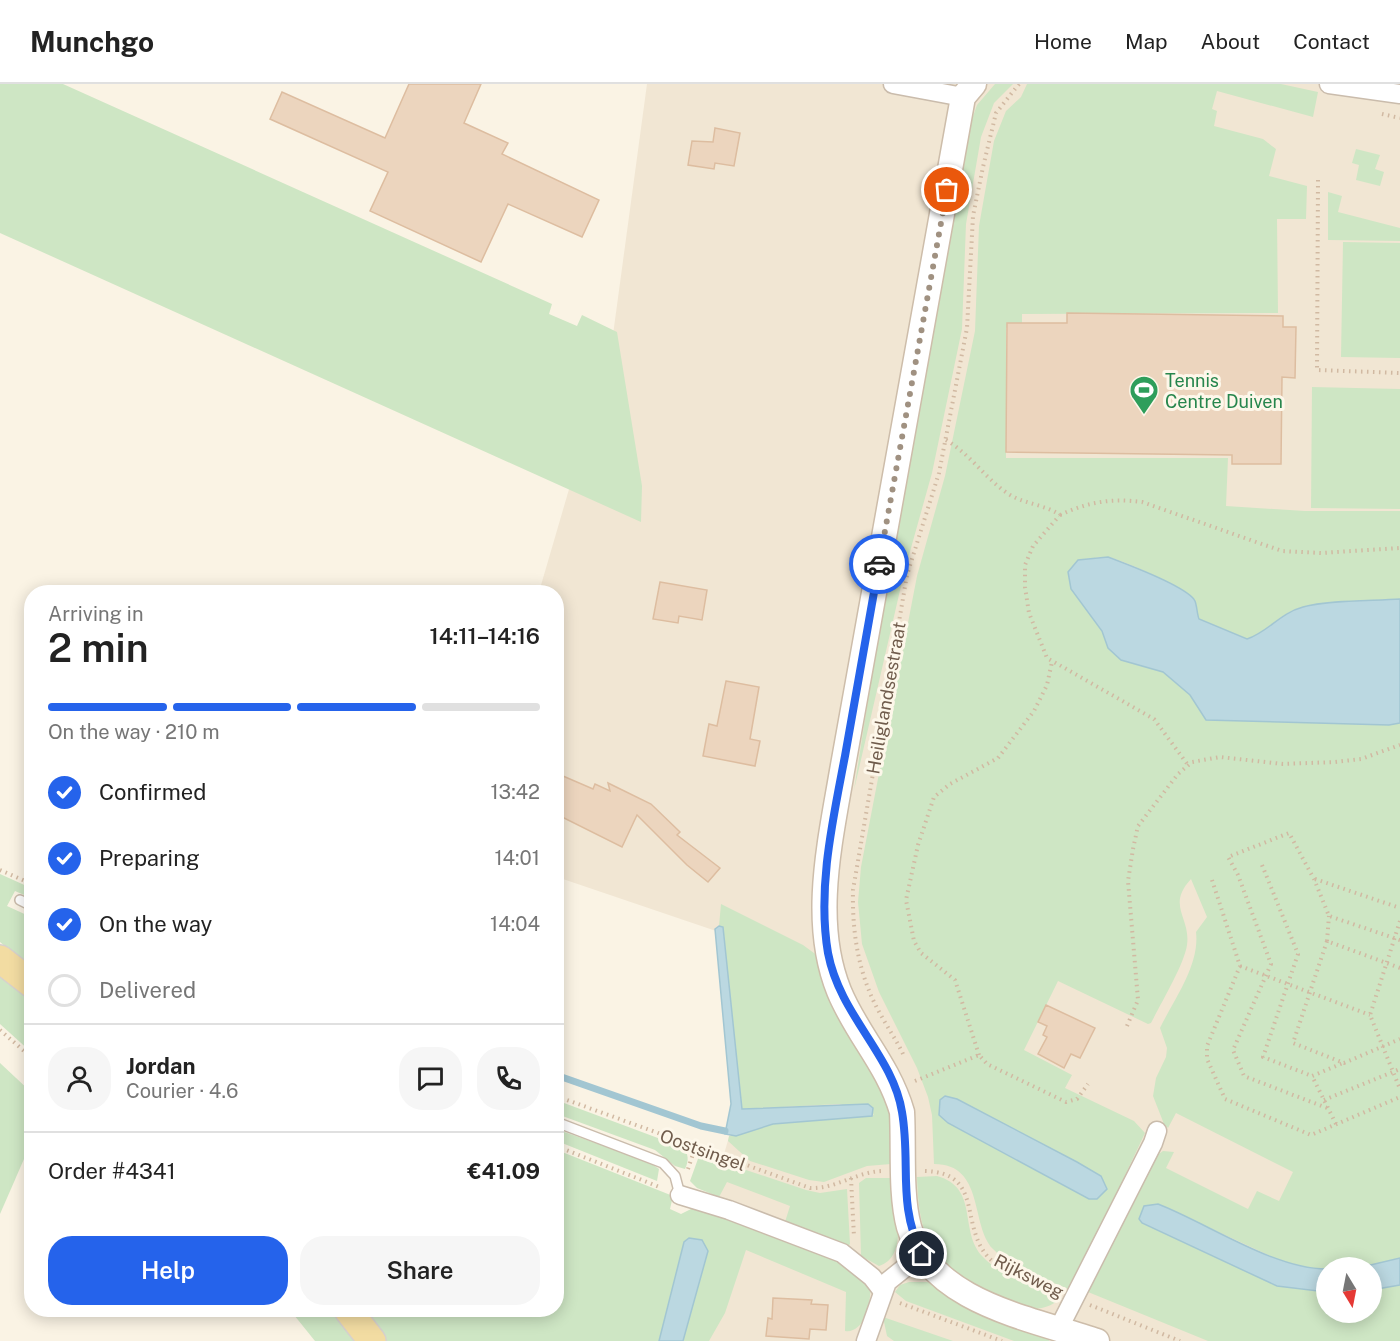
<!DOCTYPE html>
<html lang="en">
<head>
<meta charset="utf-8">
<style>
	:root { --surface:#fff; --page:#f6f6f6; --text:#222; --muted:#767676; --line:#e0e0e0; --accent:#2563eb }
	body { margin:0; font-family:"Public Sans",sans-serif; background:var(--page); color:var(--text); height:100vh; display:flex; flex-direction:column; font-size:22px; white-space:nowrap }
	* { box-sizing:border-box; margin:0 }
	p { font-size:20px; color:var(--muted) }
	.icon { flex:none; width:33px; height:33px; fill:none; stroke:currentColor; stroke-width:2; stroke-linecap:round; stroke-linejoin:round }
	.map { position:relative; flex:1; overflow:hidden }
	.panel { position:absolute; left:24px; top:501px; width:540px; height:732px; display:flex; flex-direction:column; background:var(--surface); border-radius:24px; box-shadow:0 3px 15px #0003 }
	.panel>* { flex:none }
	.needle { width:39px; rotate:170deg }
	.fabs { position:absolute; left:1316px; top:1173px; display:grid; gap:12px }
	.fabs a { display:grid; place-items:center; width:66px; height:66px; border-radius:50%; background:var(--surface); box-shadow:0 3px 15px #0003; font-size:30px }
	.pin { position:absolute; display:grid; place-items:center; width:51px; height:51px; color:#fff; margin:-26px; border:3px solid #fff; border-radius:50%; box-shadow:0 2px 6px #0007 }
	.courier { position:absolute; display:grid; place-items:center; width:60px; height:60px; margin:-30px; border:4px solid #2563eb; border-radius:50%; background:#fff; color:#222; box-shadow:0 2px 8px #0007 }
	.summary em { font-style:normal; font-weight:600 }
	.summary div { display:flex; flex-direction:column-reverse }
	.summary { display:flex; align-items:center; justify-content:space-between; height:102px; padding:0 24px }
	h1 { font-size:39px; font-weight:600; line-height:45px }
	.bar { display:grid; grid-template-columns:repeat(4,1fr); gap:9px 6px; align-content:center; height:72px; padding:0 24px }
	.bar i { height:8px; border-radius:4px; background:var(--line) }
	.bar .current { background:var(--accent) }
	.bar p { grid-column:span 4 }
	.line { display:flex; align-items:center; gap:15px; padding:0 24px; border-top:2px solid var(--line) }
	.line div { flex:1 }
	.round { display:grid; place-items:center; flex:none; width:63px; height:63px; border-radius:24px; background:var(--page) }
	ol { padding:0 24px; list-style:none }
	li { display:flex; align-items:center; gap:18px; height:66px }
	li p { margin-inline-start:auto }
	li .icon { padding:6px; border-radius:50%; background:var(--accent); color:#fff; stroke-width:4 }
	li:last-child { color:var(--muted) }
	li i { width:33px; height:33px; border:3px solid var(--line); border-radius:50% }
	.action { display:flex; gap:12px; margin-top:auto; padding:12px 24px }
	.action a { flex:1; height:69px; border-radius:24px; background:var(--accent); color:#fff; font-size:24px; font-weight:600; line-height:69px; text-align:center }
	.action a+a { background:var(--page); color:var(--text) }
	header { display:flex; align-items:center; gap:36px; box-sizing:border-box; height:84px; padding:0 30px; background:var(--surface); border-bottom:2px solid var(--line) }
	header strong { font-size:28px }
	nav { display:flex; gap:33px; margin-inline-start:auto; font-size:21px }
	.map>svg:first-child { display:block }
	.residential { fill:#f1e6d3; fill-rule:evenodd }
	.green { fill:#cee6c4; fill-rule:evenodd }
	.water { fill:#bbd8e1; stroke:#a2c6d2; stroke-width:1.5 }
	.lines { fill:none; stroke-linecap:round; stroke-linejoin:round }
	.stream { stroke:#a2c6d2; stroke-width:7 }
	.building { fill:#ecd5be; stroke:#ddbda0; stroke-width:1.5 }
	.lane-casing { stroke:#cabcac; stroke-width:12 }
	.street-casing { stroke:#cabcac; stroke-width:21 }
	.secondary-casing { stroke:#cdbdaa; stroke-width:27 }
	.primary-casing { stroke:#d7d1cd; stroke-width:30 }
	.path { stroke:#d1b9a2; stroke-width:4; stroke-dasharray:1.5 4.5; stroke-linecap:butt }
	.lane { stroke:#fff; stroke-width:9 }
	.street { stroke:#fff; stroke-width:18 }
	.secondary { stroke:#fff; stroke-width:24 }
	.primary { stroke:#f2dca2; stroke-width:27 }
	.done { stroke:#a09181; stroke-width:6; stroke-dasharray:0 10.8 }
	.route { stroke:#2563eb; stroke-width:8 }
	.labels { text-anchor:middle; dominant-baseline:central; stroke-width:6; stroke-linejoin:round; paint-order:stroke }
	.leisure-label { font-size:18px; fill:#27864d; stroke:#fdf7ea; text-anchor:start }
	.street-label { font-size:18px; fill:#705c4c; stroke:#fdf7ea }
</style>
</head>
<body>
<header>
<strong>Munchgo</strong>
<nav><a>Home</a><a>Map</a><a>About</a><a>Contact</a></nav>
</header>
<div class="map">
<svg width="1400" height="1257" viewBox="0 0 1400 1257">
	<rect width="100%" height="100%" fill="#faf3e4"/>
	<path class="residential" d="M647 0H1400V1257H669L734 1036 719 848 557 793 556 508H539L612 258ZM1326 1184H1371V1228H1326Z"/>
	<g class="green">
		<path d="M0 0H63L552 220 549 230 577 242 582 231 617 248 642 402 641 438 0 149Z"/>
		<path d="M995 0H1013L994 19 981 53 966 140 962 245 932 389 904 489 854 706 910 347 972 35 977 21Z"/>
		<path d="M1027 0H1281L1318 8 1313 33 1217 7 1212 25 1217 27 1214 42 1263 55 1276 65 1269 92 1307 102 1306 135H1277L1278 229 1022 230V241L1006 244V374H1228L1226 422 1305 427H1400V515C1373 517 1328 516 1303 523 1280 528 1268 548 1247 555L1199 535C1197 530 1197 521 1195 516 1189 506 1120 474 1107 473 1098 473 1087 475 1078 476L1071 505 1102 547 1108 564 1121 576 1163 588 1190 611 1206 636 1389 641 1400 639V1174L1362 1183 1313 1185 1279 1176 1158 1120 1142 1139 1277 1202 1326 1208V1228H1371V1206L1400 1201V1257H1208L1088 1208 1153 1074 1163 1067 1174 1068 1166 1084 1248 1125 1257 1107 1279 1117 1293 1088 1176 1029 1168 1044 1164 1040 1153 1012 1156 994 1166 973 1167 964 1160 944C1174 915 1200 881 1196 848L1207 833 1191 795C1166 822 1191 833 1187 861 1184 881 1161 919 1151 939L1148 940 1058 897 1024 966 1072 991 1065 1004 1134 1037 1145 1049 1071 1206C1045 1195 1012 1185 993 1165 970 1141 985 1080 934 1080L932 1031 928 1013 917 984 879 908 862 860 858 818 861 783 917 492 945 392 975 247 979 142 994 57 1006 27 1021 13ZM945 1012 957 1015 1101 1092Z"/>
		<path d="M1356 65 1380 71 1375 85 1384 88 1380 102 1356 96 1359 81 1352 79Z"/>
		<path d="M1328 108 1342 112 1338 128 1400 144V157L1328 156Z"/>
		<path d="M1343 158 1400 159V274L1341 273Z"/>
		<path d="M1312 303 1400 305V425L1311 424Z"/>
		<path d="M0 790 31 804V814L15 807 7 822 31 833V884L0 858Z"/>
		<path d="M721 820 803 861 818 872 890 1023 891 1080 867 1082 824 1098 809 1096 750 1077 728 1057 729 1052 773 1040 872 1032 874 1030 839 1020 742 1025 723 843 719 842Z"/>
		<path d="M0 891 31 917V968L0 940Z"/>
		<path d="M0 979 31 1008V1059L0 1130Z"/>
		<path d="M556 1016 682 1063C689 1069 689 1077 685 1085L675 1082 655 1066 557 1030Z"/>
		<path d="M556 1045 649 1078 659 1085 657 1097 557 1057Z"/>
		<path d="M557 1066 673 1112 670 1125 681 1130 691 1125 705 1124 847 1181 870 1201C872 1216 865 1250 845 1247L846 1208 746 1166 725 1229 709 1257H683L691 1224 696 1155 689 1154 684 1158 659 1257H387L364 1226H556Z"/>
		<path d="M701 1071 806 1106 820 1109 847 1105 850 1160 848 1162 785 1138 790 1122 727 1098 719 1113 697 1104 690 1097 699 1072Z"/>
		<path d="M937 1092C980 1104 958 1147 983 1173 1002 1193 1037 1203 1062 1214 1054 1220 1043 1226 1033 1224 1002 1220 952 1195 935 1168 920 1146 918 1120 917 1093Z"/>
		<path d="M866 1094H893C895 1119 910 1173 879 1182L861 1172 859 1099Z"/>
		<path d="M909 1198H928L952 1215 988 1233 1050 1253 1049 1257H1014L906 1217 895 1208 900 1201Z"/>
		<path d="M290 1226H331L355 1257H315Z"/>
		<path d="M883 1233 953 1257H894L887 1252Z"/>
	</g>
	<g class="water">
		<path d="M1108 473C1124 479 1188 503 1195 517 1197 522 1197 530 1199 535L1247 555C1268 548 1280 529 1303 523 1328 516 1373 517 1400 515V639L1389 641 1206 636 1190 611 1163 588 1121 576 1108 564 1102 547 1071 505 1068 488 1078 476Z"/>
		<path d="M719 842 723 843 742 1025 868 1020 873 1024 872 1032 773 1040 736 1052 725 1050 731 1020 715 845Z"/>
		<path d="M945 1012 957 1015 1077 1078 1101 1092 1107 1105 1097 1115H1089L948 1039 939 1031 940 1016Z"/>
		<path d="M1158 1120C1207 1139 1274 1185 1326 1185V1208L1277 1202 1142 1139 1139 1135 1144 1122Z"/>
		<path d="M689 1154 702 1156 708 1167 683 1257H659L684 1158Z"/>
		<path d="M1400 1174V1201L1371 1206V1184L1362 1183Z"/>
	</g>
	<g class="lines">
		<g class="stream">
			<path d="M29 785 32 786"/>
			<path d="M556 991 701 1042 725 1047"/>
		</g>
	</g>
	<g class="building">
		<path d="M409 0H481L464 39 508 59 502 70 599 116 582 153 508 120 481 178 370 127 388 88 270 35 282 8 385 54Z"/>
		<path d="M715 44 740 49 734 82 715 79 714 85 688 81 692 57 713 58Z"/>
		<path d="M1067 229 1283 232V243H1296L1295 294 1282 293 1281 380H1232V371L1006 368 1007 239H1067Z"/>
		<path d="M660 498 707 506 702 536 679 532 678 539 653 535Z"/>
		<path d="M726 597 759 603 750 655 760 657 755 682 703 672 709 640 717 642Z"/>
		<path d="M556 689 593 705 595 700 610 707 608 699 651 720 680 748 677 751 720 784 708 798 687 781 637 731 622 763 556 730Z"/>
		<path d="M1046 921 1095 944 1080 974 1071 970 1064 984 1038 970 1047 953 1043 951 1047 942 1038 938Z"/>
		<path d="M773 1214 812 1216 811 1220 828 1221 826 1246 810 1245 809 1255 766 1252 768 1234 772 1235Z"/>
	</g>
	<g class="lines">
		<g class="lane-casing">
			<g id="lane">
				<path d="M20 816 32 822"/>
				<path d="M556 1038 663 1079 675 1092 680 1111"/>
			</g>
		</g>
		<g class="street-casing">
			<g id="street">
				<path d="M893 0 963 13"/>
				<path d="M1329 0 1400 10"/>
				<path d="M680 1111 729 1126 842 1169 872 1193 882 1206"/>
				<path d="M1059 1244 1153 1059 1157 1047"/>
				<path d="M866 1257 887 1198 922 1170"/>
			</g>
		</g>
		<g class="secondary-casing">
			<path id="secondary" d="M974 0 963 13 842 687C830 758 811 838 839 907 857 951 888 980 902 1028 904 1063 900 1110 909 1143 931 1219 1031 1234 1097 1257"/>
		</g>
		<g class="primary-casing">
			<g id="primary">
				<path d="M0 875 32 900"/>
				<path d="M348 1226 372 1257"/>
			</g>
		</g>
		<g class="path">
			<path d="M1382 30 1400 34"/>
			<path d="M1318 96 1317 286 1400 289"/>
			<path d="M946 356C970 370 984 393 1007 409 1023 420 1044 420 1060 431L1033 462 1025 481V503L1029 529 1047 574 1154 635 1188 681"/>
			<path d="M1060 431C1088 418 1111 414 1142 418L1282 467 1321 469 1400 464"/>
			<path d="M1262 781 1298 870 1263 973 1312 992"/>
			<path d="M0 786 32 800"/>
			<path d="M1315 795 1400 824"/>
			<path d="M1212 796 1240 882 1207 962V975L1225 1015 1311 1051 1400 1013"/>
			<path d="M1400 837 1370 931 1400 1005"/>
			<path d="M1327 857 1329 832"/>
			<path d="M1240 882 1370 931"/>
			<path d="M1400 884 1327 857 1293 959 1344 979 1400 955"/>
			<path d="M1127 942 1138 916 1128 797 1133 765 1138 742 1178 690 1192 678 1220 673 1283 680 1335 678 1361 675 1400 661"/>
			<path d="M0 946 32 974"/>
			<path d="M903 970C897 957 889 946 882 933 859 894 852 851 853 806L907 491 939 389 967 244 973 132 983 83 996 29 1019 0"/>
			<path d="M979 971 955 896 921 869 914 857 906 816 918 761 934 713 950 700 998 674 1034 627 1047 601 1052 578"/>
			<path d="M915 997 979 971 987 980 1066 1018 1077 1015 1088 1000"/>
			<path d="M556 1012 810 1104C836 1105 856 1088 882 1087"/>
			<path d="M1324 1016 1400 985"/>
			<path d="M1327 1024 1244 992 1233 966 1271 880 1238 791 1228 773 1289 749 1314 795 1329 832 1400 856"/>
			<path d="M1336 1040 1312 992 1343 979"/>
			<path d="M556 1062 662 1104"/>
			<path d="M688 1085 695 1064"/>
			<path d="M925 1087C984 1089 959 1140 988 1173 1004 1190 1035 1197 1055 1207"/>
			<path d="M851 1094 854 1153"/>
			<path d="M900 1219 1002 1257"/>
			<path d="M1090 1221 1180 1257"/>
		</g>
		<use href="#lane" class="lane"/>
		<use href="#street" class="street"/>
		<use href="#secondary" class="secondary"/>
		<use href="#primary" class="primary"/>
	</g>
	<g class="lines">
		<path class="done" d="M879 480 947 106"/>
		<path class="route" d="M879 480C868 544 856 608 845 672 833 735 817 805 828 869 840 932 893 971 902 1028 911 1080 897 1120 922 1170"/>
	</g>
	<defs>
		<g id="stadium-pin" transform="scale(1.5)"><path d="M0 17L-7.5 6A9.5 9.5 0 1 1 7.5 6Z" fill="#2e9e5b" stroke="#fdf7ea"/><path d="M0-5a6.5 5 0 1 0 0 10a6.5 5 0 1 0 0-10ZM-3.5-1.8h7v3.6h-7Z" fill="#fff"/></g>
	</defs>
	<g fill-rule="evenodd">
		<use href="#stadium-pin" x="1144" y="306"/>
	</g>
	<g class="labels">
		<g class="leisure-label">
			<text x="1165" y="296">Tennis<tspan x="1165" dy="21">Centre Duiven</tspan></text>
		</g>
		<g class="street-label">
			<text transform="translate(886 614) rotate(-80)">Heiliglandsestraat</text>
			<text transform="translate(703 1066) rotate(20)">Oostsingel</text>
			<text transform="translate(1029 1192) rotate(27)">Rijksweg</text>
		</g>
	</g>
</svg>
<div class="fabs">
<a><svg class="needle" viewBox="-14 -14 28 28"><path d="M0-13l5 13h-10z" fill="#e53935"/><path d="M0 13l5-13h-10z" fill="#767676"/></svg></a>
</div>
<div class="pin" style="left:947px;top:106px;background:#ea580c"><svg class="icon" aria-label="bag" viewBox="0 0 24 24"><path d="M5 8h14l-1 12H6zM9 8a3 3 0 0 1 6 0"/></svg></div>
<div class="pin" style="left:922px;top:1170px;background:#1f2937"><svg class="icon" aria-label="home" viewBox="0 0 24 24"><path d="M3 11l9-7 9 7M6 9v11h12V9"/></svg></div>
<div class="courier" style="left:879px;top:480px"><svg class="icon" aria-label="car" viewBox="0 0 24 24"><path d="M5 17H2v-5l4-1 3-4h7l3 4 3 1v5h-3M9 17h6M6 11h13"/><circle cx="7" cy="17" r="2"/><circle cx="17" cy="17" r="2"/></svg></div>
<section class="panel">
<div class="summary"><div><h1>2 min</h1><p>Arriving in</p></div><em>14:11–14:16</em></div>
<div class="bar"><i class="current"></i><i class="current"></i><i class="current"></i><i></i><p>On the way · 210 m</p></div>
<ol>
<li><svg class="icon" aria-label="check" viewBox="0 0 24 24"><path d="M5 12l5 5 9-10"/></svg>Confirmed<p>13:42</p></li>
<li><svg class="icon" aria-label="check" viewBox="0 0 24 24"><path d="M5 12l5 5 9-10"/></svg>Preparing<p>14:01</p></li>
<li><svg class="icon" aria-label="check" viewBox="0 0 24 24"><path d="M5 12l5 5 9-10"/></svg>On the way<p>14:04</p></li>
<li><i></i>Delivered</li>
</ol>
<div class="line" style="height:108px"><a class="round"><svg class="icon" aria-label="person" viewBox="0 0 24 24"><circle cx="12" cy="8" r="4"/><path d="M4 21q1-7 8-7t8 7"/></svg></a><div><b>Jordan</b><p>Courier · 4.6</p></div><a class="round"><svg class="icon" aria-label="chat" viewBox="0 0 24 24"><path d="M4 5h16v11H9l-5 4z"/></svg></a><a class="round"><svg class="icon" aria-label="phone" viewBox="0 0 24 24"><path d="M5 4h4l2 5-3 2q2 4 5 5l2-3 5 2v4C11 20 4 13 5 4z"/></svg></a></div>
<div class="line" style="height:78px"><div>Order #4341</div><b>€41.09</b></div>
<div class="action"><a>Help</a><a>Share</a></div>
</section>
</div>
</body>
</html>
